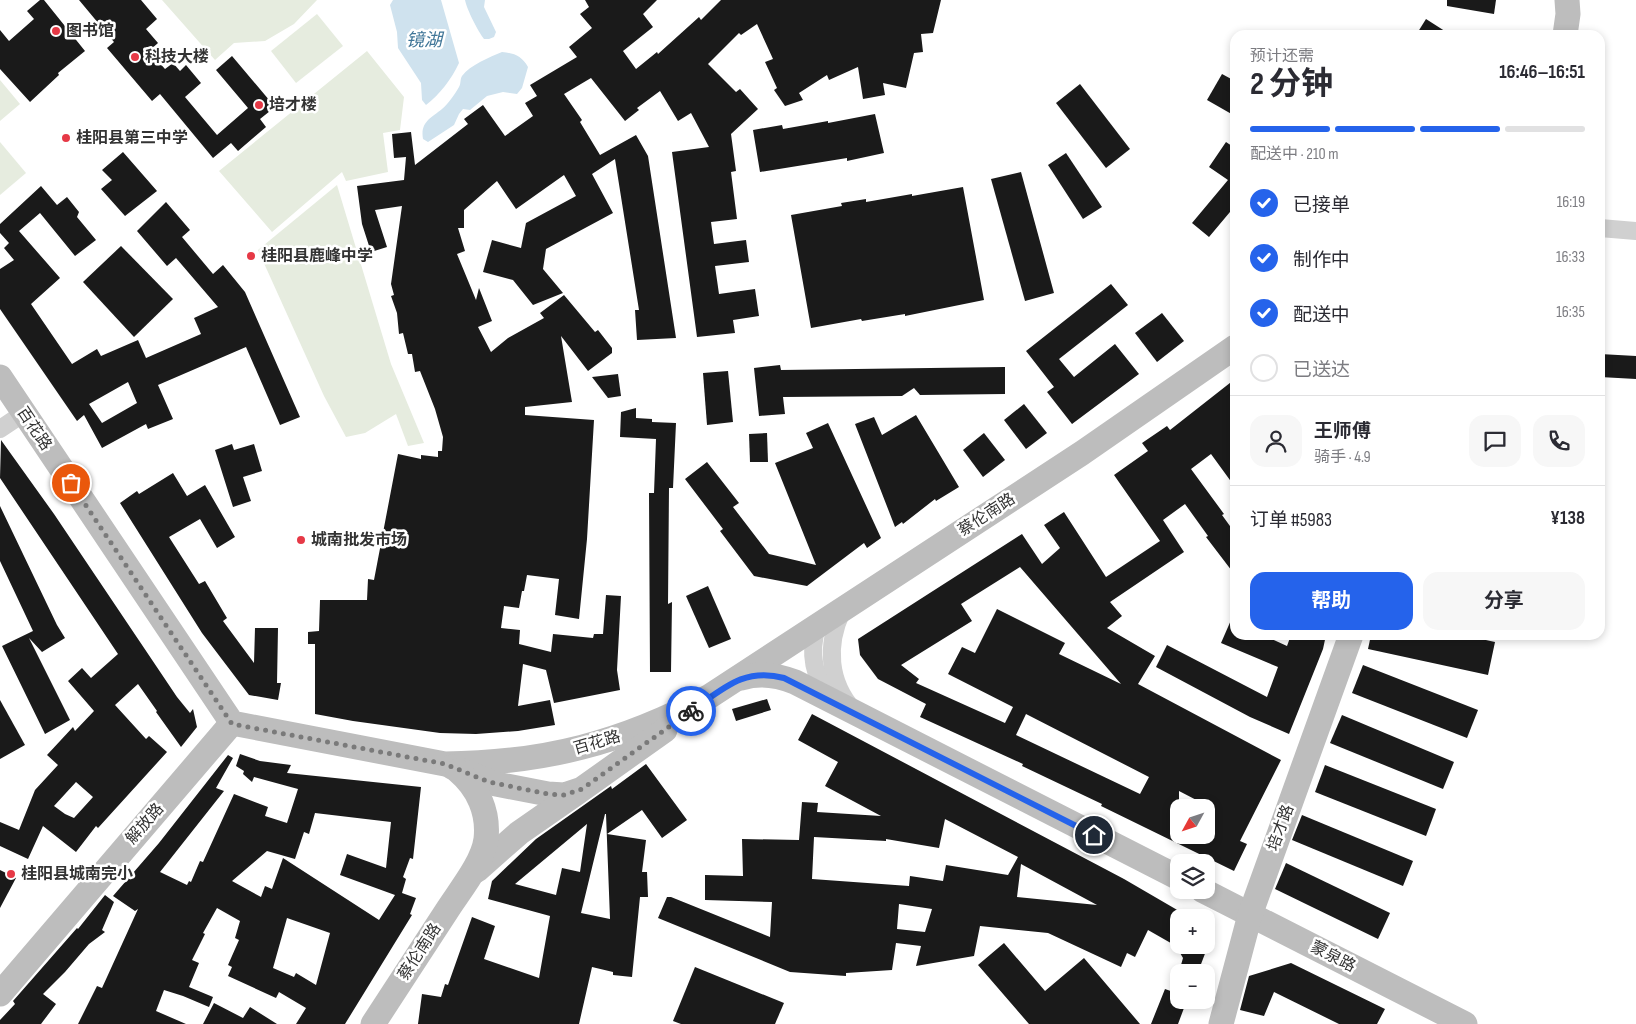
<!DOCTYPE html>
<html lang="zh">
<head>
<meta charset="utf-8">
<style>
	:root { --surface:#fff; --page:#f7f7f7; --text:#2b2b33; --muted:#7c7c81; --line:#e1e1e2; --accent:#2563eb }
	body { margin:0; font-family:"Sofia Sans Condensed","Noto Sans SC",sans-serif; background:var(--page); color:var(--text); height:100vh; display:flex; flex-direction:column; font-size:19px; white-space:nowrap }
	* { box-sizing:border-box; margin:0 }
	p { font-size:16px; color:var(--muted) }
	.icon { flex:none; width:28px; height:28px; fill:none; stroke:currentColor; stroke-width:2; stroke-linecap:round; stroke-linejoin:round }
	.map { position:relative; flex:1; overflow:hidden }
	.drawer { position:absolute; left:1230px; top:30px; width:375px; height:610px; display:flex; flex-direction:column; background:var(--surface); border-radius:15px; box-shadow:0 2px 8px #0003 }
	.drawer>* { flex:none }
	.needle { width:32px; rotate:230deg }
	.controls { position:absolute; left:1170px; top:799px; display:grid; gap:10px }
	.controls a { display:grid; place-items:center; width:45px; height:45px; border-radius:10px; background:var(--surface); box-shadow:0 2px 8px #0003; font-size:25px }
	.pin { position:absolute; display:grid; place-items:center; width:42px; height:42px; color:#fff; margin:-21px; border:2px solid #fff; border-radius:50%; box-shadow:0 1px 5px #0007 }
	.courier { position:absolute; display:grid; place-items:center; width:50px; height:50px; margin:-25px; border:4px solid #2563eb; border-radius:50%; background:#fff; color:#222; box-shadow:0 1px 6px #0007 }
	.head em { font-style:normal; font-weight:700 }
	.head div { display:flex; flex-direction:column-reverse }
	.head { display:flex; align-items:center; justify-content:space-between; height:85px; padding:0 20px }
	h1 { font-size:32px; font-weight:700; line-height:38px }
	.bar { display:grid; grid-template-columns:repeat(4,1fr); gap:8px 5px; align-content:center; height:60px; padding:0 20px }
	.bar i { height:6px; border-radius:4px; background:var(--line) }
	.bar .active { background:var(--accent) }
	.bar p { grid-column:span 4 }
	.line { display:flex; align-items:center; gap:12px; padding:0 20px; border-top:1px solid var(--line) }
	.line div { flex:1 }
	.round { display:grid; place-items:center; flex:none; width:52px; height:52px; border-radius:15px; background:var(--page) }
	ol { padding:0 20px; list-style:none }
	li { display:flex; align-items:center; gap:15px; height:55px }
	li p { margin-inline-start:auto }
	li .icon { padding:5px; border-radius:50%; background:var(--accent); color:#fff; stroke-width:4 }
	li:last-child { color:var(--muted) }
	li i { width:28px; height:28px; border:2px solid var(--line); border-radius:50% }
	.cta { display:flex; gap:10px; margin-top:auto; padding:10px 20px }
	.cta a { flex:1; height:58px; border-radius:15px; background:var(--accent); color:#fff; font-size:20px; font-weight:700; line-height:58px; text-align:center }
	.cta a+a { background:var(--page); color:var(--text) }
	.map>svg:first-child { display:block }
	.green { fill:#e6ecdf }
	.water { fill:#cfe2ee }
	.building { fill:#1a1a1a; fill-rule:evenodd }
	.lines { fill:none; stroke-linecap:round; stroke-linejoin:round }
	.street { stroke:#d0d0d0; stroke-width:18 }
	.secondary { stroke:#bdbdbd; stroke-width:25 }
	.done { stroke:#7a7a7a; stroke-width:5; stroke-dasharray:0 9 }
	.route { stroke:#2563eb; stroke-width:6 }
	.poi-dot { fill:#e63946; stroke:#fff; stroke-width:2 }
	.labels { text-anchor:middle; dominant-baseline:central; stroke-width:5; stroke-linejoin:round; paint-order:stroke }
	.poi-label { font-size:16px; font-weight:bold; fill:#333; stroke:#fff; text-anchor:start }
	.street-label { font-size:16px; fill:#333; stroke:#fff }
	.water-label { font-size:18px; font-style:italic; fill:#3f7597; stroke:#fff }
</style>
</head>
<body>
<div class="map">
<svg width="1636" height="1024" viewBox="0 0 1636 1024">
	<rect width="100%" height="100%" fill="#fff"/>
	<g class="green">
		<path d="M162 0H317L294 24 265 41 234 43 215 60Z"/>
		<path d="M317 14 343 46 296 83 271 51Z"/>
		<path d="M367 51 404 97 400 130 383 133 388 172 346 181 342 172 272 232 219 171Z"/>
		<path d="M0 80 20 104 0 121Z"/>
		<path d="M0 142 26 173 0 195Z"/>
		<path d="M337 185 391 364 424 443 408 446 396 414 365 433 346 437 324 396 258 250Z"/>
	</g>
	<g class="water">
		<path d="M393 0H441L459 63C451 80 440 94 426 105L422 100 421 83 398 48 397 32 390 5Z"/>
		<path d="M465 0H485L484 7 496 32 494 37 489 39H484C478 31 467 10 465 0Z"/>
		<path d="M502 52C514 53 522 56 528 67L522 88 517 94 503 92 487 96 470 110 463 109 459 114 454 125 428 142 423 139C420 122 431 118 442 109 448 104 455 94 459 87 461 84 460 79 462 76 470 65 490 57 502 52Z"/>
	</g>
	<g class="building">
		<path d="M40 0H44L85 51 58 73 59 75 30 102 0 69V30L9 41 34 19 27 11Z"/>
		<path d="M79 0H141L157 19 146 29 158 43 149 51 165 69 173 63 180 71 186 65 201 83 185 97 217 135 248 108 216 70 232 56 275 107 260 119 266 127 238 151 231 143 213 158 160 94 152 101 107 48 114 42Z"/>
		<path d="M585 0H657L643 14 653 27 623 51 636 69 657 52 658 54 699 17 701 20 721 0H941L933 33 921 34 923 52 914 53 906 88 883 83 885 95 863 99 858 67 829 80 827 75 799 93 803 100 785 106 774 90 777 88 765 62 773 59 757 24 741 35 739 33 708 64 736 92 740 89 758 109 731 134 736 171 731 172 737 219 711 222 714 244 746 240 749 262 715 266 719 294 755 289 759 316 733 320 735 333 697 337 672 152 709 147 691 113 678 121 660 91 637 108 639 110 625 121 591 78 564 94 582 120 580 122 600 155 636 135 648 156 676 338 637 340 635 310H639L615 159 592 174 613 213 546 249 543 269 563 293 533 305 513 280 483 272 492 240 521 248 526 223 576 196 564 175 516 209 497 181 464 210V228H458L465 251 457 254 476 300 479 288 492 321 478 327 491 352 508 338 544 318 540 313 564 295 595 332 598 330 612 348V353L588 371 561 336 572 402 525 407V415L594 420 587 539 579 619 555 615 559 579 527 575 524 591H522L519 608 504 606 501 628 520 630 519 644 551 652 553 634 593 638 594 634H603L606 595 621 596 617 670 620 690 554 703 546 670 523 664 518 706 550 700 555 725 518 731 476 734 440 733 353 721 315 714V644H308V632L319 631 320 600H367L368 579 374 580 398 454 421 459V455L438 457V451H442L443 437 435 409 420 371 415 372 412 354H408L403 333 399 334 397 313 391 296 394 295 391 284 402 206 375 210 387 247 371 252 362 224 357 186 404 180 406 157 394 158 392 134 411 132 415 165 468 124 464 119 483 105 505 136 533 116 525 103 537 96 530 85 577 57 569 47 592 28 580 14 589 7Z"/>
		<path d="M1447 0H1496L1494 14 1447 6Z"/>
		<path d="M1426 19 1451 35H1416Z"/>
		<path d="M1222 74 1235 81V116L1207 100Z"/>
		<path d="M1080 84 1130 149 1106 168 1056 103Z"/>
		<path d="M875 114 884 153 847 161V158L760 172 753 130 782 125 783 129 828 121V123Z"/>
		<path d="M1226 142 1235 148V206L1209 237 1192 223 1228 180 1209 167Z"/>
		<path d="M123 152 157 191 125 216 101 189 112 180 102 170Z"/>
		<path d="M1066 153 1102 207 1083 219 1048 165Z"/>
		<path d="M1021 172 1054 293 1025 301 991 179Z"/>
		<path d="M41 186 57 205 67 197 79 212 77 217 96 240 75 256 40 213 19 231 60 278 31 304 72 364 97 349 101 356 138 340 146 358 201 334 194 318 218 307 176 258 167 266 137 231 166 202 190 230 182 237 213 274 223 265 245 292 300 417 280 425 246 347 158 385 173 419 148 429 146 424 102 448 84 415 77 421 0 309V269L14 260 4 248 9 243 0 233V224ZM128 382 137 403 102 423 89 404Z"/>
		<path d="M963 187 984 300 905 316V314L862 321 861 319 811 328 791 215 842 206 841 203 866 199V202L912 194V196Z"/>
		<path d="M121 246 173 299 134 337 83 282Z"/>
		<path d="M1111 284 1128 305 1059 359 1074 377 1115 344 1139 374 1072 424 1047 392 1054 387 1026 351Z"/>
		<path d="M1162 313 1184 341 1157 362 1135 333Z"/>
		<path d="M1600 354 1636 356V379L1600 377Z"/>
		<path d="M780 365 781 370 1005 367V394L920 395 914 388 902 396 783 397 785 414 759 416 754 368Z"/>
		<path d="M728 371 733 422 707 425 703 373Z"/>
		<path d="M618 374 621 396 608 398 592 377Z"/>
		<path d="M1235 379V487L1211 454 1191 469 1224 514 1222 515 1235 533V575L1206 537 1208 536 1185 504 1163 520 1184 552 1110 602 1122 616 1107 628 1155 656 1138 684 1281 760 1240 841 1247 844 1234 871 1101 806 1102 804 1022 766 1023 764 920 717 926 704 878 679 860 655 858 639 1022 534 1042 564 1060 548 1044 525 1064 512 1106 577 1160 541 1114 475 1148 451 1142 443 1167 426 1170 430ZM1020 567 1121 684 1059 654 1065 643 997 609 975 653 962 647 948 674 1013 707 1005 723 916 683 919 679 901 665 972 621 961 604ZM1026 714 1149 777 1140 794 1016 735ZM1179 791 1206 805V835H1179Z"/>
		<path d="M1024 404 1047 433 1026 449 1004 420Z"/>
		<path d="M636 408V418L652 419V422L676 423 673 488H669L668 604 672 602 671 672H650L649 493H654L656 439 620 437 621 412Z"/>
		<path d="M916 415 959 487 936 501 935 499 903 524 902 522 895 527 855 424 874 417 882 435Z"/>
		<path d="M828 423 881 538 867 548 864 543 807 586 754 576 720 531 723 529 685 479 707 462 739 503 733 507 769 554 816 565 775 463 813 448 806 433Z"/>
		<path d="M767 433 768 462H750L749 434Z"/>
		<path d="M984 433 1005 460 983 477 963 450Z"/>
		<path d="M1 440 54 514 177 697 190 713 193 709 197 727 181 747 156 712 157 711 138 684 115 705 146 739 149 736 167 752 98 828 96 826 76 852 43 826 28 859 0 846V822L19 830 35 790 58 765 47 755 73 727 75 731 94 711 68 681 82 668 91 678 118 654 0 478ZM76 782 93 797 74 818 65 814 54 806Z"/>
		<path d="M232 444 234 450 254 444 262 471 243 477 251 501 233 507 215 450Z"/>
		<path d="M173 473 187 496 205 485 235 537 217 548 200 519 169 537 199 584 205 581 227 618 223 621 254 663 255 628H278L277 683H281L278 700 249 695 202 633 120 503 137 491 139 494Z"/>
		<path d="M0 506 57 625 65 638 42 652 29 638 70 720 45 734 2 646 33 631 0 561Z"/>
		<path d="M708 586 731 639 709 648 686 596Z"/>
		<path d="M1235 611V635H1263L1287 646 1291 635H1326L1323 649 1289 734 1250 717 1156 667 1167 645 1267 697 1278 667 1221 643Z"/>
		<path d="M1371 635H1463L1495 642 1488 675 1368 649Z"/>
		<path d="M1363 665 1478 710 1467 738 1352 693Z"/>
		<path d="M767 699 771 710 736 721 732 709Z"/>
		<path d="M0 700 25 745 0 759Z"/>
		<path d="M812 714 1124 879 1179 911V945H1203L1206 951 1198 972H1179L1183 958 1176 946 1148 930 1135 957 1127 953 1121 967 1048 933 980 926 974 956 916 966 921 946 896 943 892 970 846 973V976L790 972 658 918 667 897H671L770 937 772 902 705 900V875L743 876 742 839 799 840 802 802 818 803 817 812 881 816 825 786 838 762 798 740ZM945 819 1018 857 1008 875 946 865 943 881 910 876 909 886 812 879 814 837 886 841V839L939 848ZM1021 864 1097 905 1017 897ZM899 904 932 909 925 932 897 929Z"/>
		<path d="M1342 715 1454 762 1443 789 1330 743Z"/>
		<path d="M240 754 260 761 291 765 287 773 421 787 413 859 410 858 403 877 406 879 402 893 416 898 410 914 412 915 345 1024H296L306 1008 279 992 276 998 228 976 232 967 228 965 239 940 235 938 240 921 217 908 203 933 205 934 192 960 199 963 189 987 213 997 209 1007 183 996 164 990 156 1011 186 1024H78L97 986 102 988 138 909 135 911 113 896 159 843 228 755 233 758 216 788 224 791 160 872 187 885 189 881 191 882 200 861 203 862 234 794 268 807 265 816 287 823 298 789 254 777 252 782 243 774 244 771 236 766ZM315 813 391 822 386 868 347 854 340 875 395 895 379 920 283 858 272 889 265 886 261 897 232 881 267 851 295 859 304 832 309 834ZM287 918 330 933 316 985 296 973 294 977 273 968Z"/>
		<path d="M646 764 687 820 662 838 642 810 607 834 646 840 642 872H647L648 897H640L632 977 613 975V972L592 967 579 1024H418L422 994 441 997 445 984 448 985 472 917 495 926 484 959 539 978 550 916 488 899 492 881 536 839 611 786 612 789ZM605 814H606L610 919 581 913ZM587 824 580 872 562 868 556 895 515 884Z"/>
		<path d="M1325 765 1436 809 1426 836 1315 792Z"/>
		<path d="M1302 815 1413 861 1403 886 1292 840Z"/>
		<path d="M1286 863 1390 913 1378 939 1275 889Z"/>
		<path d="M0 870 16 878 0 908Z"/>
		<path d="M105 895 114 902 102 930 105 932 89 944 65 972 43 994 56 1004 41 1024H0V1020L15 1004 13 1001 77 928 78 929Z"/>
		<path d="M1004 943 1045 991 1084 958 1140 1024H1029L978 965Z"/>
		<path d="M1291 963 1385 1009 1377 1024H1339L1274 992 1264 1016 1240 1010 1249 976Z"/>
		<path d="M695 967 784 1003 775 1024H681L673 1021Z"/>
		<path d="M1165 989 1179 994V1000H1187L1178 1024H1151Z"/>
		<path d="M214 1003 243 1018 250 1007 277 1024H203Z"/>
	</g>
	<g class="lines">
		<g class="street">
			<path d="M1600 228 1636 231"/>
			<path d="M0 429 24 413"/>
			<path d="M842 611C826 645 828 682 854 711"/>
			<path d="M817 627C809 652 813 679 832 699"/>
		</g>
		<g class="secondary">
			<path d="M1565 35 1568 14 1567 0"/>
			<path d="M0 377 232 723 445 764C544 763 622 743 710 696L1082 453 1235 347"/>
			<path d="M742 678C760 672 777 675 795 682L1179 878"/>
			<path d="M452 767 496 784 548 794 564 795 582 789 665 730"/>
			<path d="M477 870 519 833 578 792"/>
			<path d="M1202 890 1465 1024"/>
			<path d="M0 994 232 723"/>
			<path d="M373 1024C398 986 423 947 448 909 461 889 483 862 486 839 489 812 478 788 458 771"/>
			<path d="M1221 1024 1250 915 1351 635"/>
		</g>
	</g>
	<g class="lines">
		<path class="done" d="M71 483 232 724 445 764 489 782 548 794 564 795 582 789 691 711"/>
		<path class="route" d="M691 711C723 689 744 667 784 678L1094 835"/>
	</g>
	<g class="poi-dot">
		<circle cx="56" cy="31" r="5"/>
		<circle cx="135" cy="57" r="5"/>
		<circle cx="259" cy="105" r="5"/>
		<circle cx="66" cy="138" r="5"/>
		<circle cx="251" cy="256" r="5"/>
		<circle cx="301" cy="540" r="5"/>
		<circle cx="11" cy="874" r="5"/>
	</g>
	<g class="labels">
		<g class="poi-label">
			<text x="66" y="31">图书馆</text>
			<text x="145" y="57">科技大楼</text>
			<text x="269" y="105">培才楼</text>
			<text x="76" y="138">桂阳县第三中学</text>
			<text x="261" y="256">桂阳县鹿峰中学</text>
			<text x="311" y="540">城南批发市场</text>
			<text x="21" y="874">桂阳县城南完小</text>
		</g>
		<g class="street-label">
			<text transform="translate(34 429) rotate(56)">百花路</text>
			<text transform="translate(987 515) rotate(-33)">蔡伦南路</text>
			<text transform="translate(597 743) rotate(-16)">百花路</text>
			<text transform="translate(145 824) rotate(-49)">解放路</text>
			<text transform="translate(1281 828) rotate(-70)">培才路</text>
			<text transform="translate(420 952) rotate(-57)">蔡伦南路</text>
			<text transform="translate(1333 957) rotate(27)">蒙泉路</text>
		</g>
		<g class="water-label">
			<text x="424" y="40">镜湖</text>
		</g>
	</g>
</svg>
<div class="controls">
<a><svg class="needle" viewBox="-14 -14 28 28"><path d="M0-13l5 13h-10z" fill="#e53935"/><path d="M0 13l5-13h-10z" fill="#7c7c81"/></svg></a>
<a><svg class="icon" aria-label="layers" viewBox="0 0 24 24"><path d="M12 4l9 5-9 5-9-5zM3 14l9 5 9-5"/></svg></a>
<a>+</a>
<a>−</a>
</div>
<div class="pin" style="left:71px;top:483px;background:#ea580c"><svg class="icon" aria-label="bag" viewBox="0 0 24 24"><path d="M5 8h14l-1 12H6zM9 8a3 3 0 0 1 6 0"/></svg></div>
<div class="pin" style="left:1094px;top:835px;background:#1f2937"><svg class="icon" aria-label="home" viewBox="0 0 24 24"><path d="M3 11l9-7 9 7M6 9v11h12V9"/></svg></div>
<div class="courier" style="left:691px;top:711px"><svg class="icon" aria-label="bike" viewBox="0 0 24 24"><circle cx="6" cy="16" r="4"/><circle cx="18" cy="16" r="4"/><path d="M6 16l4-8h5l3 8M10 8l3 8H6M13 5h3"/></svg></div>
<section class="drawer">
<div class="head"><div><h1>2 分钟</h1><p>预计还需</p></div><em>16:46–16:51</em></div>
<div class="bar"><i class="active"></i><i class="active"></i><i class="active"></i><i></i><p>配送中 · 210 m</p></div>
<ol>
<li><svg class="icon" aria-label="check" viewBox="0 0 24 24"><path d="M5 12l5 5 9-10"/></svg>已接单<p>16:19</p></li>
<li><svg class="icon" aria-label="check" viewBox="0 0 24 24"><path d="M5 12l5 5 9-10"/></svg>制作中<p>16:33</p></li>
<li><svg class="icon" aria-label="check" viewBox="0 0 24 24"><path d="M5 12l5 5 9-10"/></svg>配送中<p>16:35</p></li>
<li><i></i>已送达</li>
</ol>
<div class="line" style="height:90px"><a class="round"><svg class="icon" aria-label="person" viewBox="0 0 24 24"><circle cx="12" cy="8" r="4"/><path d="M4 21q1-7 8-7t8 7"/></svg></a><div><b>王师傅</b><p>骑手 · 4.9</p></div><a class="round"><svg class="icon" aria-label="chat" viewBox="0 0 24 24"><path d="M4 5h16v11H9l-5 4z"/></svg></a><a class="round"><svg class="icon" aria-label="phone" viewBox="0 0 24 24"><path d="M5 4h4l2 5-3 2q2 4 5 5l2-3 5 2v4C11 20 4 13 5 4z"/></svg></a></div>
<div class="line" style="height:65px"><div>订单 #5983</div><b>¥138</b></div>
<div class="cta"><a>帮助</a><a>分享</a></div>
</section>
</div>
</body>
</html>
